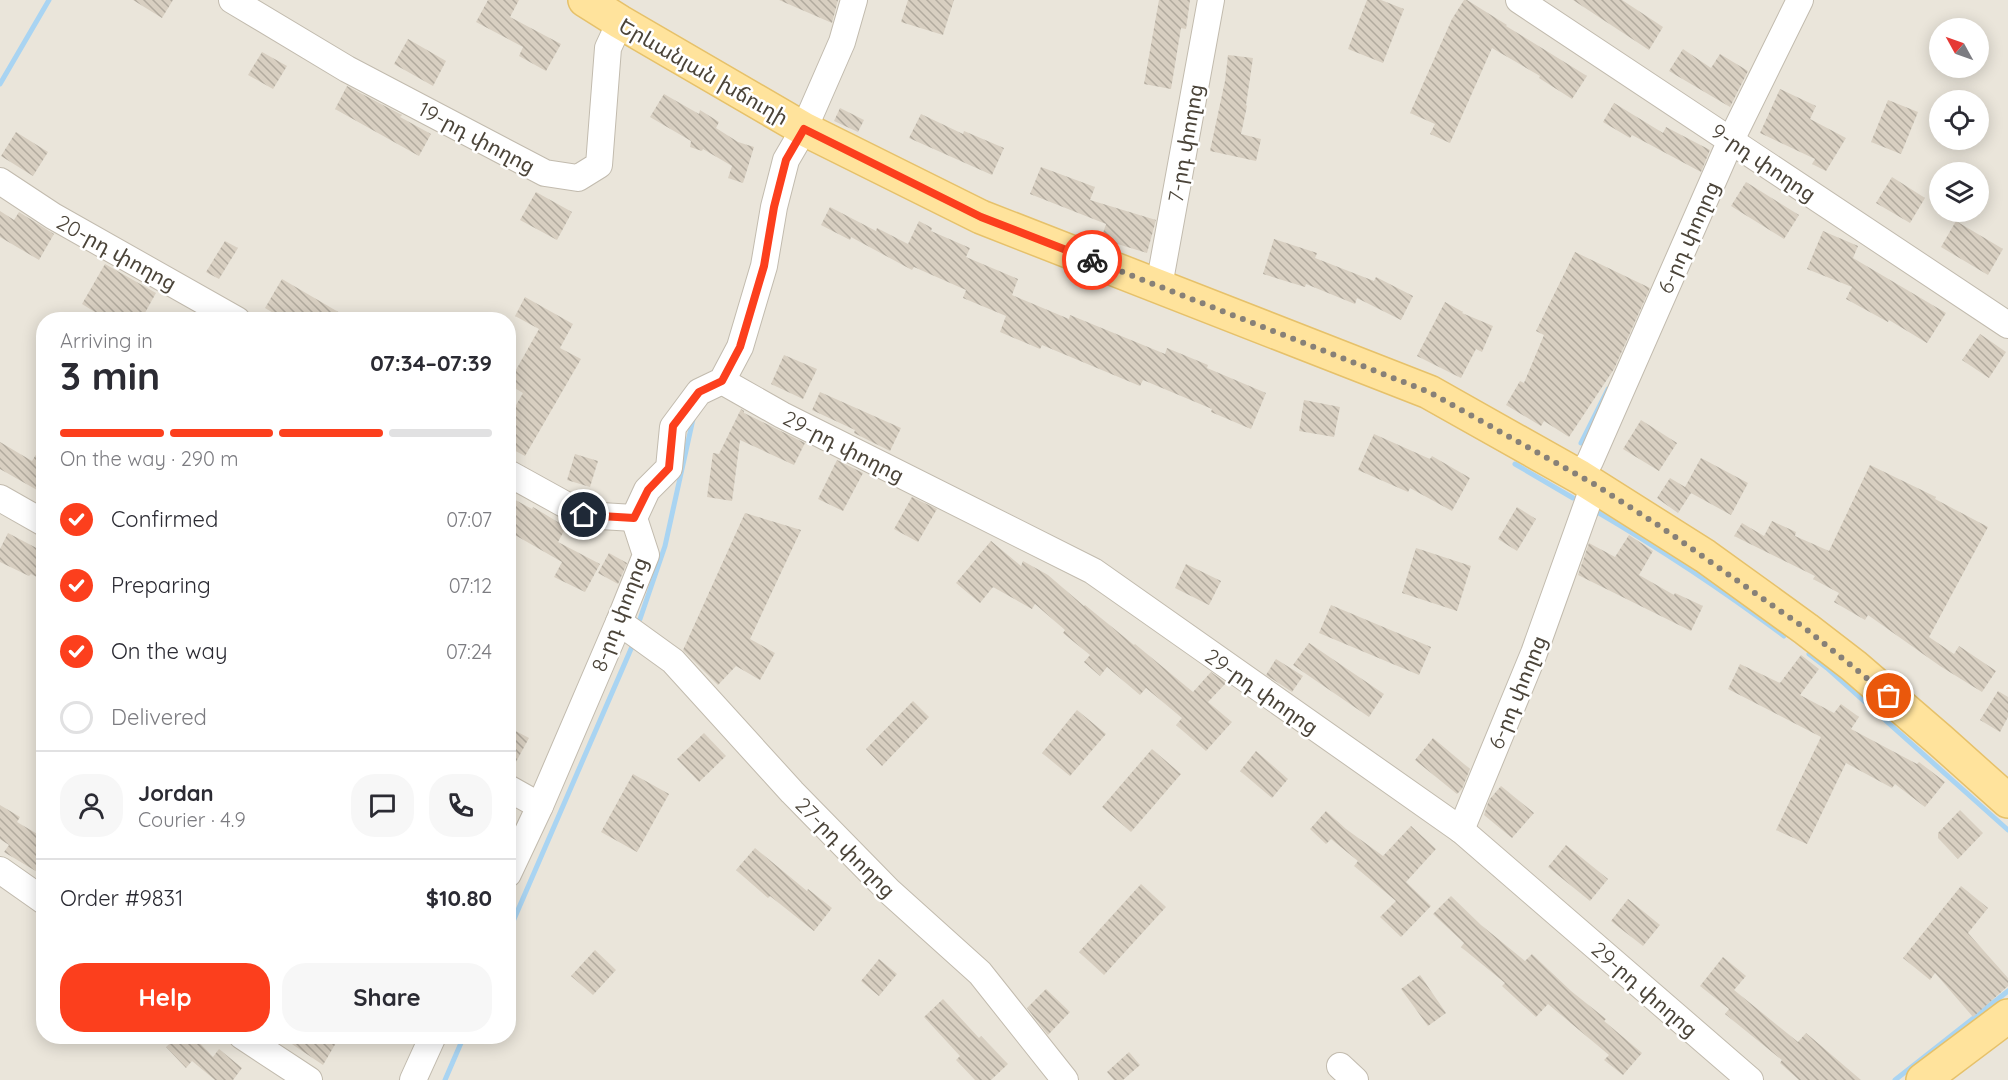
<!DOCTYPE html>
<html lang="en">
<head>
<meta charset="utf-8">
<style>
	:root { --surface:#fff; --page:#f7f7f7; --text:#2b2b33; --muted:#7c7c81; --line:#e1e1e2; --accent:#fc3f1d }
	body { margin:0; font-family:Quicksand,"Noto Sans Armenian",sans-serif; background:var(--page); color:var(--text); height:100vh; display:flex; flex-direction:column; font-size:22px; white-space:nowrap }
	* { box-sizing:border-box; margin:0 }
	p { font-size:20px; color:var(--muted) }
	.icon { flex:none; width:33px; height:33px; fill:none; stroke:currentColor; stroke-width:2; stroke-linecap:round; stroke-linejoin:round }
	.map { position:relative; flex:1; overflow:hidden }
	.details { position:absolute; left:36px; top:312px; width:480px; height:732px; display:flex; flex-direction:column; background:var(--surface); border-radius:24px; box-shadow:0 3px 15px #0003 }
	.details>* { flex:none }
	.needle { width:39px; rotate:310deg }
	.buttons { position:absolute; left:1929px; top:18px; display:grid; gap:12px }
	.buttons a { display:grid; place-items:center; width:60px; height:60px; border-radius:50%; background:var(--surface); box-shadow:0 3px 15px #0003; font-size:30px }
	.pin { position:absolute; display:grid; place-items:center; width:51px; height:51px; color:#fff; margin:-26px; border:3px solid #fff; border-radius:50%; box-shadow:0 2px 6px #0007 }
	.courier { position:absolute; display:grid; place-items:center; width:60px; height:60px; margin:-30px; border:4px solid #fc3f1d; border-radius:50%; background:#fff; color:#222; box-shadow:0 2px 8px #0007 }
	.summary em { font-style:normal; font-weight:700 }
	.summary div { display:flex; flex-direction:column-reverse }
	.summary { display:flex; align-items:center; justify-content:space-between; height:102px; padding:0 24px }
	h1 { font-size:39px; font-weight:700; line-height:45px }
	.bar { display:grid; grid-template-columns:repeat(4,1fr); gap:9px 6px; align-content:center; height:72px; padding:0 24px }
	.bar i { height:8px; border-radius:4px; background:var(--line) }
	.bar .selected { background:var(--accent) }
	.bar p { grid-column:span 4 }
	.line { display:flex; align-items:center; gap:15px; padding:0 24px; border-top:2px solid var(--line) }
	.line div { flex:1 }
	.round { display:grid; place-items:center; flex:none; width:63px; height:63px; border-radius:24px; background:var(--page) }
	ol { padding:0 24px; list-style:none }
	li { display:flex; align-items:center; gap:18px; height:66px }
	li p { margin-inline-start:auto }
	li .icon { padding:6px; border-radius:50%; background:var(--accent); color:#fff; stroke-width:4 }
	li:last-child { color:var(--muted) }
	li i { width:33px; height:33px; border:3px solid var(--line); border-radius:50% }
	.cta { display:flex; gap:12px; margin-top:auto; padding:12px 24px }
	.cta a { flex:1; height:69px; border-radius:24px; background:var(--accent); color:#fff; font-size:24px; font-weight:700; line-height:69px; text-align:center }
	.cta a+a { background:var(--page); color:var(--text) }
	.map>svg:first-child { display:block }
	.residential { fill:#eae5da; fill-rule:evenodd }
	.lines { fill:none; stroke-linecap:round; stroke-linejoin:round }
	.stream { stroke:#a9d4f2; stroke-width:5 }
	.building { fill:url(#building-back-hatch) }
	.minor-casing { stroke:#c2bbae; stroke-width:28 }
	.major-casing { stroke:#e6c16a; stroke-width:36 }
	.minor { stroke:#fff; stroke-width:26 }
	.major { stroke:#ffe39c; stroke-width:33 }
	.done { stroke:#878178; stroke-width:6; stroke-dasharray:0 10.8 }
	.route { stroke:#fc3f1d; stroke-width:8 }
	.labels { text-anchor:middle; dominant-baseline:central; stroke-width:5; stroke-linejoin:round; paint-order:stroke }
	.street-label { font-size:21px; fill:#4b4439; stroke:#fff }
</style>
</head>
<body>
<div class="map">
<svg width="2008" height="1080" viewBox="0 0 2008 1080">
	<defs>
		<pattern id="building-back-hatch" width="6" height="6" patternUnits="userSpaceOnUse" patternTransform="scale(1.5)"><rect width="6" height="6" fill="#d8cfc1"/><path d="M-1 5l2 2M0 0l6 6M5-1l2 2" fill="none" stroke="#b1aa9e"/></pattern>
	</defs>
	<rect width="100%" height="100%" fill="#f6f3ec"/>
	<path class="residential" d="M0 0H2008V1080H0ZM1940 28H1978V68H1940ZM1940 100H1978V140H1940ZM1940 172H1978V212H1940ZM44 320H508V1036H44Z"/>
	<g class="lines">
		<g class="stream">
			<path d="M0 84 49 0"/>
			<path d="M1581 443 1608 389"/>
			<path d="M1515 464 1573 498"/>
			<path d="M1594 510C1659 548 1723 590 1784 636"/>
			<path d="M640 619 665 546 693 419"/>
			<path d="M1809 654 1827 668 2008 830"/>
			<path d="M508 933 634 642"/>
			<path d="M445 1080 464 1036"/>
			<path d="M1895 1080 2008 991"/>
		</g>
	</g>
	<g class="building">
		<path d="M133 0H173L162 18Z"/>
		<path d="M488 0H519L510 17 561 44 546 71 519 56 523 47 476 22Z"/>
		<path d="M779 0H838L832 23Z"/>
		<path d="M908 0H954L943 35 901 22Z"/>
		<path d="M1159 0H1190L1186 29 1181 28 1171 89 1144 84Z"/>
		<path d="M1367 0H1381L1404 9 1383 63 1348 49Z"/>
		<path d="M1464 0H1467L1507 25 1506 26 1587 76 1572 99 1539 78 1540 76 1492 48 1450 143 1430 134 1435 124 1410 113 1452 19Z"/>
		<path d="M1573 0H1622L1663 27 1649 50Z"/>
		<path d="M408 39 446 61 433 86 394 64Z"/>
		<path d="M1683 49 1711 68 1720 54 1748 71 1730 107 1669 71Z"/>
		<path d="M262 52 287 66 273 89 248 75Z"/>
		<path d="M1228 55 1253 58 1246 105 1247 106 1241 134 1261 139 1256 161 1210 151 1225 81Z"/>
		<path d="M347 86 402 115 400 117 431 134 419 156 335 109Z"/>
		<path d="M1780 89 1816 106 1810 119 1846 138 1826 171 1812 164 1815 159 1760 133Z"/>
		<path d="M664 94 699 114 700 110 719 122 716 128 738 142 754 147 743 183 728 178 732 166 703 149 702 151 690 147 691 141 650 117Z"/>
		<path d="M1888 100 1918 112 1901 154 1871 142Z"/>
		<path d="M1614 103 1663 133 1666 127 1710 150 1701 172 1632 135 1630 138 1603 122Z"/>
		<path d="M840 108 864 120 858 132 834 121Z"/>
		<path d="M921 114 963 134 964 131 1004 148 992 175 909 138Z"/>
		<path d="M16 132 48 152 33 176 1 156Z"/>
		<path d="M1041 167 1095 187 1090 200 1156 220 1147 253 1101 239 1106 224 1030 194Z"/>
		<path d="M1892 177 1925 198 1910 223 1876 203Z"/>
		<path d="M1746 182 1799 215 1784 239 1731 206Z"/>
		<path d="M536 192 572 212 557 240 520 220Z"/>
		<path d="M830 207 876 231 877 228 908 244 919 221 932 228 931 231 970 248 966 257 1018 279 1012 295 1069 319 1070 315 1165 354 1167 348 1208 365 1207 368 1266 393 1251 429 1211 412 1212 409 1143 380 1140 386 1042 345 1040 349 1000 332 1006 316 963 298 966 290 914 267 912 270 851 237 850 240 821 225Z"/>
		<path d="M0 211 14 220 19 212 54 234 39 260 0 237Z"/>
		<path d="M1956 221 2003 249 1988 275 1941 247Z"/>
		<path d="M1823 231 1858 246 1853 258 1946 313 1927 343 1889 320 1888 322 1846 299 1852 287 1807 269Z"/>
		<path d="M1274 239 1317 253 1315 258 1374 281 1376 277 1413 296 1401 320 1357 298 1355 304 1306 284 1305 287 1263 274Z"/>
		<path d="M225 241 238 248 219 279 206 272Z"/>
		<path d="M1575 252 1650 288 1614 369 1569 437 1544 421 1541 426 1506 405 1520 381 1524 383 1544 335 1536 331Z"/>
		<path d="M105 264 156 293 141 320H108L82 304Z"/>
		<path d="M282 279 352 320H285L265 308Z"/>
		<path d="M525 297 573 324 560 348 581 359 525 456 508 447V419L523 393 508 384 539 329 515 316Z"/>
		<path d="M1445 302 1463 312 1462 313 1493 326 1482 352 1476 349 1461 378 1417 356Z"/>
		<path d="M1980 334 2006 352 1989 378 1962 360Z"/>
		<path d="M784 355 817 369 803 399 771 384Z"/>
		<path d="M820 392 901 428 890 451 854 433 855 430 812 410Z"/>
		<path d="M1304 400 1340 407 1334 437 1299 431Z"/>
		<path d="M741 409 744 411V413L805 443 794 465 740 440 732 501 707 497 713 453 719 454Z"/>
		<path d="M1641 420 1677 443 1659 471 1623 449Z"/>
		<path d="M1374 434 1430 459 1432 456 1470 478 1452 511 1410 488 1408 492 1358 470Z"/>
		<path d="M0 442 32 461 44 442V494L0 469Z"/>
		<path d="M575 454 598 461 590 487 567 480Z"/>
		<path d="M1701 458 1748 483 1731 515 1691 493 1678 513 1657 498 1670 478 1685 487Z"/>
		<path d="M837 460 863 473 843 511 818 499Z"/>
		<path d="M1870 465 1936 497 1935 499 1988 527 1929 637 1954 654 1959 646 1996 671 1982 692 1940 666 1868 615 1865 620 1834 602 1839 593 1813 579 1815 576 1734 536 1742 523 1764 536 1772 521 1796 532 1795 536 1829 551Z"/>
		<path d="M508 496 532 509 533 507 566 527 558 542 600 564 585 592 554 577 562 562 508 531Z"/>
		<path d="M912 497 937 509 918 542 894 529Z"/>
		<path d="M1517 507 1536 519 1517 551 1498 539Z"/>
		<path d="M745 513 801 530 750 639 775 653 760 680 736 666 718 685 683 650Z"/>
		<path d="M8 533 44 552V581L31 574 29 576 0 562V549Z"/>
		<path d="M1629 535 1653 551 1639 575 1674 595 1675 593 1703 606 1691 631 1578 575 1589 543 1615 557Z"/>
		<path d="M991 541 1021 566 1023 561 1048 575 1084 606 1085 605 1134 645 1135 644 1193 692 1211 672 1226 683 1208 702 1232 722 1206 751 1176 725 1182 718 1146 688 1140 695 1107 667 1100 676 1084 662 1090 655 1063 633 1065 630 1035 604 1032 609 993 587 980 603 956 583Z"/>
		<path d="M1416 548 1471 566 1457 611 1402 593Z"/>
		<path d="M609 553 627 563 618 584 598 573Z"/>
		<path d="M1186 564 1221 581 1209 605 1175 588Z"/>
		<path d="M1331 605 1431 647 1419 675 1319 633Z"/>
		<path d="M1309 643 1384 694 1369 717 1293 665Z"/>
		<path d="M1801 655 1819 669 1800 695 1834 713 1841 704 1859 717 1851 729 1917 764 1919 762 1945 782 1925 807 1895 784 1892 788 1846 763 1807 844 1776 830 1821 737 1728 689 1740 664 1780 683Z"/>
		<path d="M1276 659 1303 676 1292 692 1266 675Z"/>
		<path d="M1998 691 2008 697V717L2000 732 1980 720Z"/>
		<path d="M913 701 929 717 882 766 866 749Z"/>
		<path d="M1077 710 1106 734 1070 776 1042 753Z"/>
		<path d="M508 727 529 738 510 773H508Z"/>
		<path d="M704 733 726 756 699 782 677 759Z"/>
		<path d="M1433 738 1470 769 1462 789 1457 794 1415 760Z"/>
		<path d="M1152 749 1181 774 1131 832 1102 807Z"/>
		<path d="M1256 751 1288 779 1272 798 1240 771Z"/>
		<path d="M633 774 669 794 637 852 601 832Z"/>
		<path d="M1501 786 1534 813 1512 838 1484 815 1489 800Z"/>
		<path d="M0 805 20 817 17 822 44 838V876L4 852 9 845 0 839Z"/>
		<path d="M1960 810 1983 833 1958 859 1938 838V833Z"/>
		<path d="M1326 811 1346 829 1383 856 1411 826 1436 849 1406 882 1431 906 1401 937 1380 917 1396 901 1354 866 1358 861 1331 839 1326 844 1310 829Z"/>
		<path d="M1566 845 1608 879 1590 901 1548 867Z"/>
		<path d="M755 848 807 891 808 889 832 908 814 931 770 896 768 898 736 870Z"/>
		<path d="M1141 884 1166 907 1104 975 1079 952Z"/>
		<path d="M1961 886 1988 908 1968 933 2008 978V986L1973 1017 1935 973 1930 980 1903 958Z"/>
		<path d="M1451 896 1481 925 1525 961 1532 954 1571 991 1606 1019 1604 1021 1642 1053 1623 1075 1604 1060 1609 1055 1548 1004 1536 1017 1502 986 1505 983 1461 947 1464 943 1433 914Z"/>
		<path d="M1628 899 1660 925 1643 946 1611 921Z"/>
		<path d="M595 950 616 970 593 995 571 976Z"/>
		<path d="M1723 957 1746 976 1734 990 1798 1042 1806 1033 1861 1080H1799L1780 1063 1782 1060 1725 1014 1729 1009 1700 986Z"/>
		<path d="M879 959 897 974 879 996 861 981Z"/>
		<path d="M1420 975 1446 1013 1428 1026 1401 989Z"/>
		<path d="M1046 989 1070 1012 1048 1035 1027 1008Z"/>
		<path d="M943 999 979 1038 981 1036 1008 1064 991 1080H975L956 1060 960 1056 924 1017Z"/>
		<path d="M178 1036H193L213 1057 219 1049 242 1068 233 1080H215L192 1061 186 1068 166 1047Z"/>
		<path d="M280 1036H340L323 1065Z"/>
		<path d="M1129 1052 1140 1065 1123 1080H1114L1107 1072Z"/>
	</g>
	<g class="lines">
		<g class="minor-casing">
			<g id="minor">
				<path d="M232 0 347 69 545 173 578 178 599 165 608 48 620 22"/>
				<path d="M1519 0 2008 325"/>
				<path d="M0 181 53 216 237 320"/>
				<path d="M1159 286 1211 0"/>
				<path d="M722 381 782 415 1093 571 1461 830 1750 1080"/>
				<path d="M508 473 584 515 634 518"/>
				<path d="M1580 477 1590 461 1731 140 1800 0"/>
				<path d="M0 498 44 523"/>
				<path d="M619 622 673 661 792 792 890 892 980 973 1065 1080"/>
				<path d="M508 788 540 806"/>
				<path d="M1461 830 1534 653 1594 485"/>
				<path d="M0 870 44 901"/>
				<path d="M508 874 540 806 619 622 646 555 634 518 647 490 669 468 673 427 699 392 722 381 740 347 764 266 774 207 786 160 804 129 842 42 854 0"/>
				<path d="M242 1036 309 1080"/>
				<path d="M1340 1066 1355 1080"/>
				<path d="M413 1080 433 1036"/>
			</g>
		</g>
		<g class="major-casing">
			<g id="major">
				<path d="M585 0 620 22 804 129 981 217 1429 392 1580 477 1705 556 1806 629 1854 666 1941 741 2008 801"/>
				<path d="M1923 1080 2008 1016"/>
			</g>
		</g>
		<use href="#minor" class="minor"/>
		<use href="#major" class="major"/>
	</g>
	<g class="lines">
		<path class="done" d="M1092 260 1429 392 1594 484 1661 527 1806 629 1889 696"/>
		<path class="route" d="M584 515 634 518 648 490 669 468 673 426 699 392 722 381 740 347 764 266 774 207 786 160 804 129 981 217 1092 260"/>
	</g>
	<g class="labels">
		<g class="street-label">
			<text transform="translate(704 71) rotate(30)">Երևանյան խճուղի</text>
			<text transform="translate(477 137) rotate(28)">19-րդ փողոց</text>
			<text transform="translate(1185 143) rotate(-80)">7-րդ փողոց</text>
			<text transform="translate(1764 162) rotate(34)">9-րդ փողոց</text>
			<text transform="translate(1688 237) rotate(-66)">6-րդ փողոց</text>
			<text transform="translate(117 252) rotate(29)">20-րդ փողոց</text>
			<text transform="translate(844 446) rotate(27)">29-րդ փողոց</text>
			<text transform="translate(619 614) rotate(-69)">8-րդ փողոց</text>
			<text transform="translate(1262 691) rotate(35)">29-րդ փողոց</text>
			<text transform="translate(1517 692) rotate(-68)">6-րդ փողոց</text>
			<text transform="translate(846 847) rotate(45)">27-րդ փողոց</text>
			<text transform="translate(1645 989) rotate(41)">29-րդ փողոց</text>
		</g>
	</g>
</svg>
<div class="buttons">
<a><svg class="needle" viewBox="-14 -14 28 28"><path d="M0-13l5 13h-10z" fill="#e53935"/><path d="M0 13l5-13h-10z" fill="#7c7c81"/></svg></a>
<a><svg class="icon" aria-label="locate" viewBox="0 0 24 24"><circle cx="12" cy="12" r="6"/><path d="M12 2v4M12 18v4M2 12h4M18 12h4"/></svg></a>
<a><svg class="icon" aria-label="layers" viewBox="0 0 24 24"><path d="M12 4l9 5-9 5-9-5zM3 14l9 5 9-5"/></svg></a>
</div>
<div class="pin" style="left:1889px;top:696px;background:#ea580c"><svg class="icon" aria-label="bag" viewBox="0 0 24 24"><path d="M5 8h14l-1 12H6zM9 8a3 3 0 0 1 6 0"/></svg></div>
<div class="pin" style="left:584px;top:515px;background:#1f2937"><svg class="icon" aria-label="home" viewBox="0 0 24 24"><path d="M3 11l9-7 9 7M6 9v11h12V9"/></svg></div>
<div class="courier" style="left:1092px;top:260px"><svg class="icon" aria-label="bike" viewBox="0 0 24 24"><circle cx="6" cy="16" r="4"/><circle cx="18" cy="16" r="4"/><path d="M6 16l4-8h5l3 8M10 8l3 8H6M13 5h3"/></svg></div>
<section class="details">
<div class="summary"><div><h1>3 min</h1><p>Arriving in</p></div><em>07:34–07:39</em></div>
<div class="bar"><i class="selected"></i><i class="selected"></i><i class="selected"></i><i></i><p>On the way · 290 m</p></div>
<ol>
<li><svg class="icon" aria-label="check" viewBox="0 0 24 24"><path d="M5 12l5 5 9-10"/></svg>Confirmed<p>07:07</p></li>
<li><svg class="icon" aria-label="check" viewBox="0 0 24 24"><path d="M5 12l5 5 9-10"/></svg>Preparing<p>07:12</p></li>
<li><svg class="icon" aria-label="check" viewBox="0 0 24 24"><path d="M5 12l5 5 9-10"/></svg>On the way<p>07:24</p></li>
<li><i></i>Delivered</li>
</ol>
<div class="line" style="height:108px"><a class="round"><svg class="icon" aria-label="person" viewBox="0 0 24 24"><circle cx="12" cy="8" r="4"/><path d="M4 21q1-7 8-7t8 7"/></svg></a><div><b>Jordan</b><p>Courier · 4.9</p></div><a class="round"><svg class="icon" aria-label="chat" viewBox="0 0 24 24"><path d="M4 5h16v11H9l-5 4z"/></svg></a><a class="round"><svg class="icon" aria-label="phone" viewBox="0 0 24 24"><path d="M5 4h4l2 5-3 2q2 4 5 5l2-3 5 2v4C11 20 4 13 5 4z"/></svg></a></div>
<div class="line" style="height:78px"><div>Order #9831</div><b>$10.80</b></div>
<div class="cta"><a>Help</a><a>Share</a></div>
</section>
</div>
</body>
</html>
